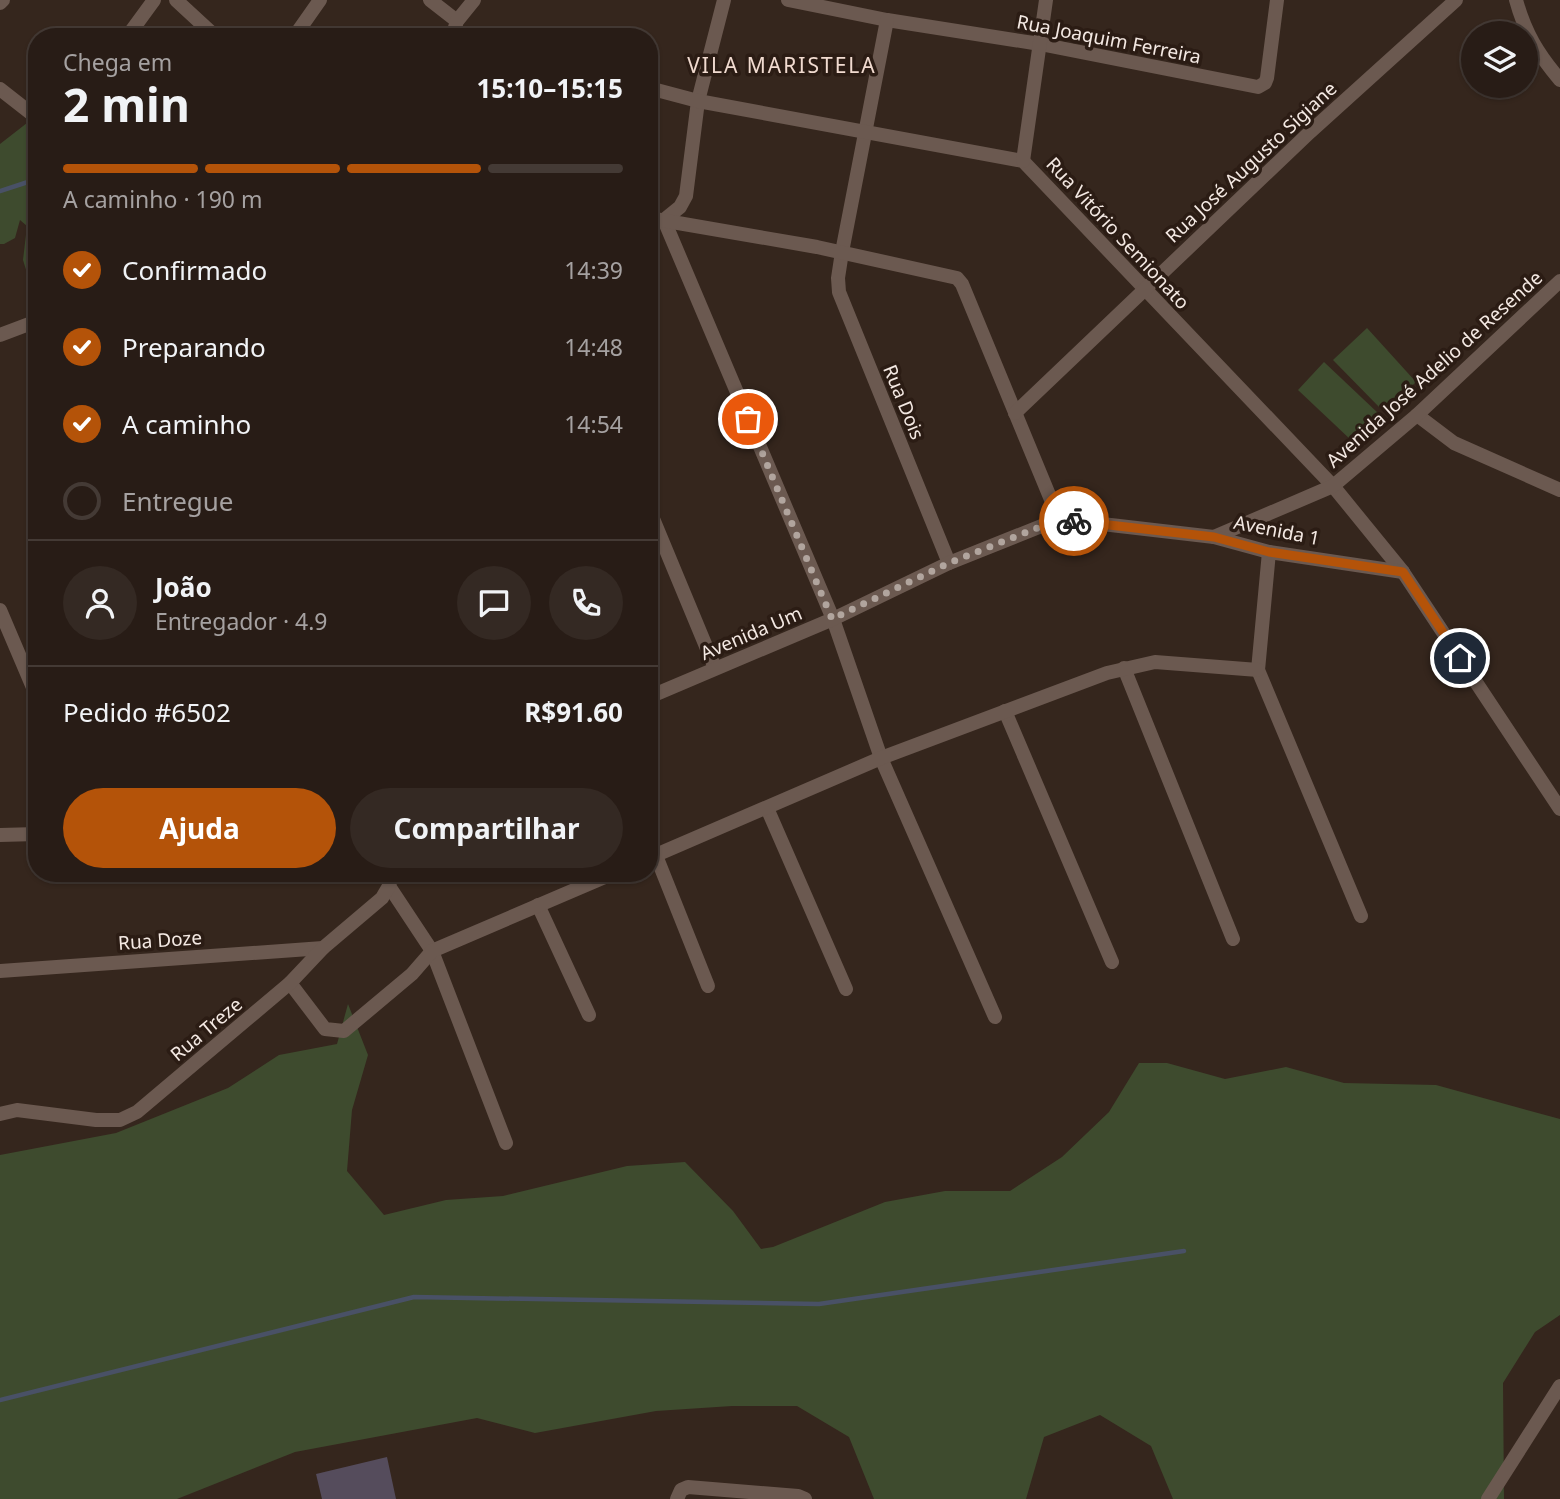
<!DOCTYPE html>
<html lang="pt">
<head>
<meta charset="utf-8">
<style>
	:root { --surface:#281c16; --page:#342923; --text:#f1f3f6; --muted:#a5a1a1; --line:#443a35; --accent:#b45309 }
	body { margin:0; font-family:"Noto Sans",sans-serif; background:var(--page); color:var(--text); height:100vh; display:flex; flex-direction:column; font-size:26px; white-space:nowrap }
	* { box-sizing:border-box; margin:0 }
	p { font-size:23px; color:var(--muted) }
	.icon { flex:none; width:38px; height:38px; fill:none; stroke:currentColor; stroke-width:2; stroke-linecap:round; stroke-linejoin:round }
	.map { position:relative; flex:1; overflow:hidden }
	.details { position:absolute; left:28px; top:28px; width:630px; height:854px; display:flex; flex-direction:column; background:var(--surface); border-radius:28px; box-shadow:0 2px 5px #0004,0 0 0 2px var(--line) }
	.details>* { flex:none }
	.buttons { position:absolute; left:1461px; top:21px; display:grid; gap:14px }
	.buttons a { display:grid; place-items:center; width:77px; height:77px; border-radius:50%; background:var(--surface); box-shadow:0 2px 5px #0004,0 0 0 2px var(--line); font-size:35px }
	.pin { position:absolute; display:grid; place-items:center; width:60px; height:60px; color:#fff; margin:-30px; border:4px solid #fff; border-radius:50%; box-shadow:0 2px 7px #0007 }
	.courier { position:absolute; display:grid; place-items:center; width:70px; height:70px; margin:-35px; border:5px solid #b45309; border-radius:50%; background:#fff; color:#222; box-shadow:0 2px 9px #0007 }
	.overview em { font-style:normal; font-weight:700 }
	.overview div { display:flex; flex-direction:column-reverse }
	.overview { display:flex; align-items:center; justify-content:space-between; height:119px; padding:0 35px }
	h1 { font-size:46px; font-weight:700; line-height:52px }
	.bar { display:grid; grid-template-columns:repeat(4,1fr); gap:10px 7px; align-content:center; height:84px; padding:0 35px }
	.bar i { height:9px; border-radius:5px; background:var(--line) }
	.bar .selected { background:var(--accent) }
	.bar p { grid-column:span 4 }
	.line { display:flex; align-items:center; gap:18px; padding:0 35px; border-top:2px solid var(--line) }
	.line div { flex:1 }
	.round { display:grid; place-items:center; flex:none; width:74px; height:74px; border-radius:37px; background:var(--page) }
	ol { padding:0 35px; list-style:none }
	li { display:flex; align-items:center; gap:21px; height:77px }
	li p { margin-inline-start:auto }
	li .icon { padding:7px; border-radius:50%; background:var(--accent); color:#fff; stroke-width:4 }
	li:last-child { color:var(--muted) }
	li i { width:38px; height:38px; border:4px solid var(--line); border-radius:50% }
	.button { display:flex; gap:14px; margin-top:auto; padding:14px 35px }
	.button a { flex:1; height:80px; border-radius:42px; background:var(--accent); color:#fff; font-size:28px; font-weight:700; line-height:80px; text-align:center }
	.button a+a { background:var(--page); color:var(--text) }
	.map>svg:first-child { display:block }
	.green { fill:#3e4b2e }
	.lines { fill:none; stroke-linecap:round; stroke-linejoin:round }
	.stream { stroke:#495166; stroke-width:4.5 }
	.building { fill:#554c5c }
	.minor { stroke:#6b5950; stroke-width:14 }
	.done { stroke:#b1a59e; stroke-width:7; stroke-dasharray:0 12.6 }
	.route { stroke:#b45309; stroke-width:9 }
	.labels { text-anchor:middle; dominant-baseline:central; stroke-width:7; stroke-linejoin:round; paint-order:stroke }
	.street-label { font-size:19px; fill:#f4e9e3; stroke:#2b1c14 }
	.neighbourhood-label { font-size:21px; letter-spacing:2px; fill:#f1dbd0; stroke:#2b1c14 }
</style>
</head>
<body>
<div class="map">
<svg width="1560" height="1499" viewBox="0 0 1560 1499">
	<rect width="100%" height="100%" fill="#35261d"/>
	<g class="green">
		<path d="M27 123 37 125V293L32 289 23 260 27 226 20 220 15 238 4 244H0V144Z"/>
		<path d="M1367 328 1416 382 1383 411 1333 360Z"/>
		<path d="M1324 362 1379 414 1351 440 1298 390Z"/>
		<path d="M348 1004 368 1055 352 1110 347 1171 384 1215 446 1200 503 1196 627 1166 685 1162 733 1211 761 1249 773 1247 885 1202 945 1191H1010L1062 1157 1109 1112 1139 1063H1167L1225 1079 1286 1067 1344 1083 1436 1085 1560 1119V1315L1535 1332 1503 1383 1504 1499H1173L1151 1446 1100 1415 1044 1437 1026 1499H874L849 1437 797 1406H732L656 1411 535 1433 477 1418 295 1452 177 1499H0V1155L116 1133 228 1088 279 1055 337 1044Z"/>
	</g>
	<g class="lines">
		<g class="stream">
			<path d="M0 191 37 179"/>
			<path d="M0 1400 414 1297 819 1304 1184 1251"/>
		</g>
	</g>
	<path class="building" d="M387 1457 396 1499H322L316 1474Z"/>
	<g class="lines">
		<g class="minor">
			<path d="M176 0 216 37"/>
			<path d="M430 0 457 21"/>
			<path d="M724 0 698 101 686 196 680 207 664 220 833 619 881 758 995 1017"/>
			<path d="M788 0 887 20 1040 44 1258 87 1265 83 1267 78 1277 0"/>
			<path d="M1516 0C1525 33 1538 54 1560 80"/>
			<path d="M0 3 3 0"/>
			<path d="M887 20 842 252 838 278 839 292 949 563"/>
			<path d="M127 37 154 0"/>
			<path d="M294 37 320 0"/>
			<path d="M452 37 457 21 474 0"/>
			<path d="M649 88 698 101 1023 161 1333 486 1403 572 1560 809"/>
			<path d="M0 89 37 118"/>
			<path d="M1023 161 1046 0"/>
			<path d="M649 218 817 247 957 278 962 284 1059 519"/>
			<path d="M0 335 37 321"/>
			<path d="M1015 413 1310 132 1456 0"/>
			<path d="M1417 415 1454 443 1560 490"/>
			<path d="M649 509 715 668"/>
			<path d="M1214 537 1333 486 1417 415 1560 281"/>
			<path d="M1269 552 1258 670 1361 916"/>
			<path d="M0 610 37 697"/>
			<path d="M1124 668 1233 939"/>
			<path d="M649 697 833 619 949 563 1059 519 1214 537 1269 552 1403 572"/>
			<path d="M1005 711 1112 962"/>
			<path d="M767 808 846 989"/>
			<path d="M0 835 37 834"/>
			<path d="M649 838 708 986"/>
			<path d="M649 858 881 758 1107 673 1155 662 1258 670"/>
			<path d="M389 886 432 951 506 1143"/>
			<path d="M538 905 589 1015"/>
			<path d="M0 971 323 948"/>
			<path d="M290 983 325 1029 344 1031 412 974 432 951 614 873"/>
			<path d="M0 1114 17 1110 96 1120H120L137 1112 290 983 323 948 382 898 389 886 392 873"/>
			<path d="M677 1499 681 1490 688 1487 798 1496 805 1499"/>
			<path d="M1488 1499 1560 1386"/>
		</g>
	</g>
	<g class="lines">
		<path class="done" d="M748 419 832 619 949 563 1037 528 1059 519 1074 521"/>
		<path class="route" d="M1074 521 1214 537 1269 552 1403 572 1460 658"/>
	</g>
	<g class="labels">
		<g class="street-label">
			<text transform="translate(1109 39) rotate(11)">Rua Joaquim Ferreira</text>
			<text transform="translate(1251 162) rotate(-43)">Rua José Augusto Sigiane</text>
			<text transform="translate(1118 233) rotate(47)">Rua Vitório Semionato</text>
			<text transform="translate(1434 369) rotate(-42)">Avenida José Adelio de Resende</text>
			<text transform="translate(904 402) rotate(68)">Rua Dois</text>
			<text transform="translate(1277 530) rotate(11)">Avenida 1</text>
			<text transform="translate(751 633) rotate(-23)">Avenida Um</text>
			<text transform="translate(160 940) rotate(-4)">Rua Doze</text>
			<text transform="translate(206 1029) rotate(-40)">Rua Treze</text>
		</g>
		<g class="neighbourhood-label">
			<text x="782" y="65">VILA MARISTELA</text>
		</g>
	</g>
</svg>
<div class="buttons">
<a><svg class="icon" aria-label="layers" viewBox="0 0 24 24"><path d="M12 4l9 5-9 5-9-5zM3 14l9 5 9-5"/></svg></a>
</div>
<div class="pin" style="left:748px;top:419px;background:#ea580c"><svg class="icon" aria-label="bag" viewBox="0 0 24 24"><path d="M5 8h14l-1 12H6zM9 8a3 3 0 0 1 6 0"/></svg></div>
<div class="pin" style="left:1460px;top:658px;background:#1f2937"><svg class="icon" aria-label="home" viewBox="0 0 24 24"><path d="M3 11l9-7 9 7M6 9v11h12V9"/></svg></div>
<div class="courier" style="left:1074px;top:521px"><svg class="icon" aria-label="bike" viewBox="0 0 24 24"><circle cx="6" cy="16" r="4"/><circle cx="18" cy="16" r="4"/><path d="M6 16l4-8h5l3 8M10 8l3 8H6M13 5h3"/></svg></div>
<section class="details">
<div class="overview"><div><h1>2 min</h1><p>Chega em</p></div><em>15:10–15:15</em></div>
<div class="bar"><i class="selected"></i><i class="selected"></i><i class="selected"></i><i></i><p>A caminho · 190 m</p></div>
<ol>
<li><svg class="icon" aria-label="check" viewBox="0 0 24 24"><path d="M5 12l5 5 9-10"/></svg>Confirmado<p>14:39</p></li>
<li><svg class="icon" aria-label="check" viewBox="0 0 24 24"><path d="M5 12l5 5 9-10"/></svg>Preparando<p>14:48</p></li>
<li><svg class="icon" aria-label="check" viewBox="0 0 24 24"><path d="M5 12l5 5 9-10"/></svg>A caminho<p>14:54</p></li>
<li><i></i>Entregue</li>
</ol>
<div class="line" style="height:126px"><a class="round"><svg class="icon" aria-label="person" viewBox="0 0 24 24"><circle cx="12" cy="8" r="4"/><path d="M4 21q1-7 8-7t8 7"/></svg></a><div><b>João</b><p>Entregador · 4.9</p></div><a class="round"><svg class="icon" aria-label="chat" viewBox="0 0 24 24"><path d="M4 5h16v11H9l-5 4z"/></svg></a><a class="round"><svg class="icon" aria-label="phone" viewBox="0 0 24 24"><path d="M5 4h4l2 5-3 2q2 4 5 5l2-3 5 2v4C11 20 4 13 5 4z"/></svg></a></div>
<div class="line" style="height:91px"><div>Pedido #6502</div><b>R$91.60</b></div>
<div class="button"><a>Ajuda</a><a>Compartilhar</a></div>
</section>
</div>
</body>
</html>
